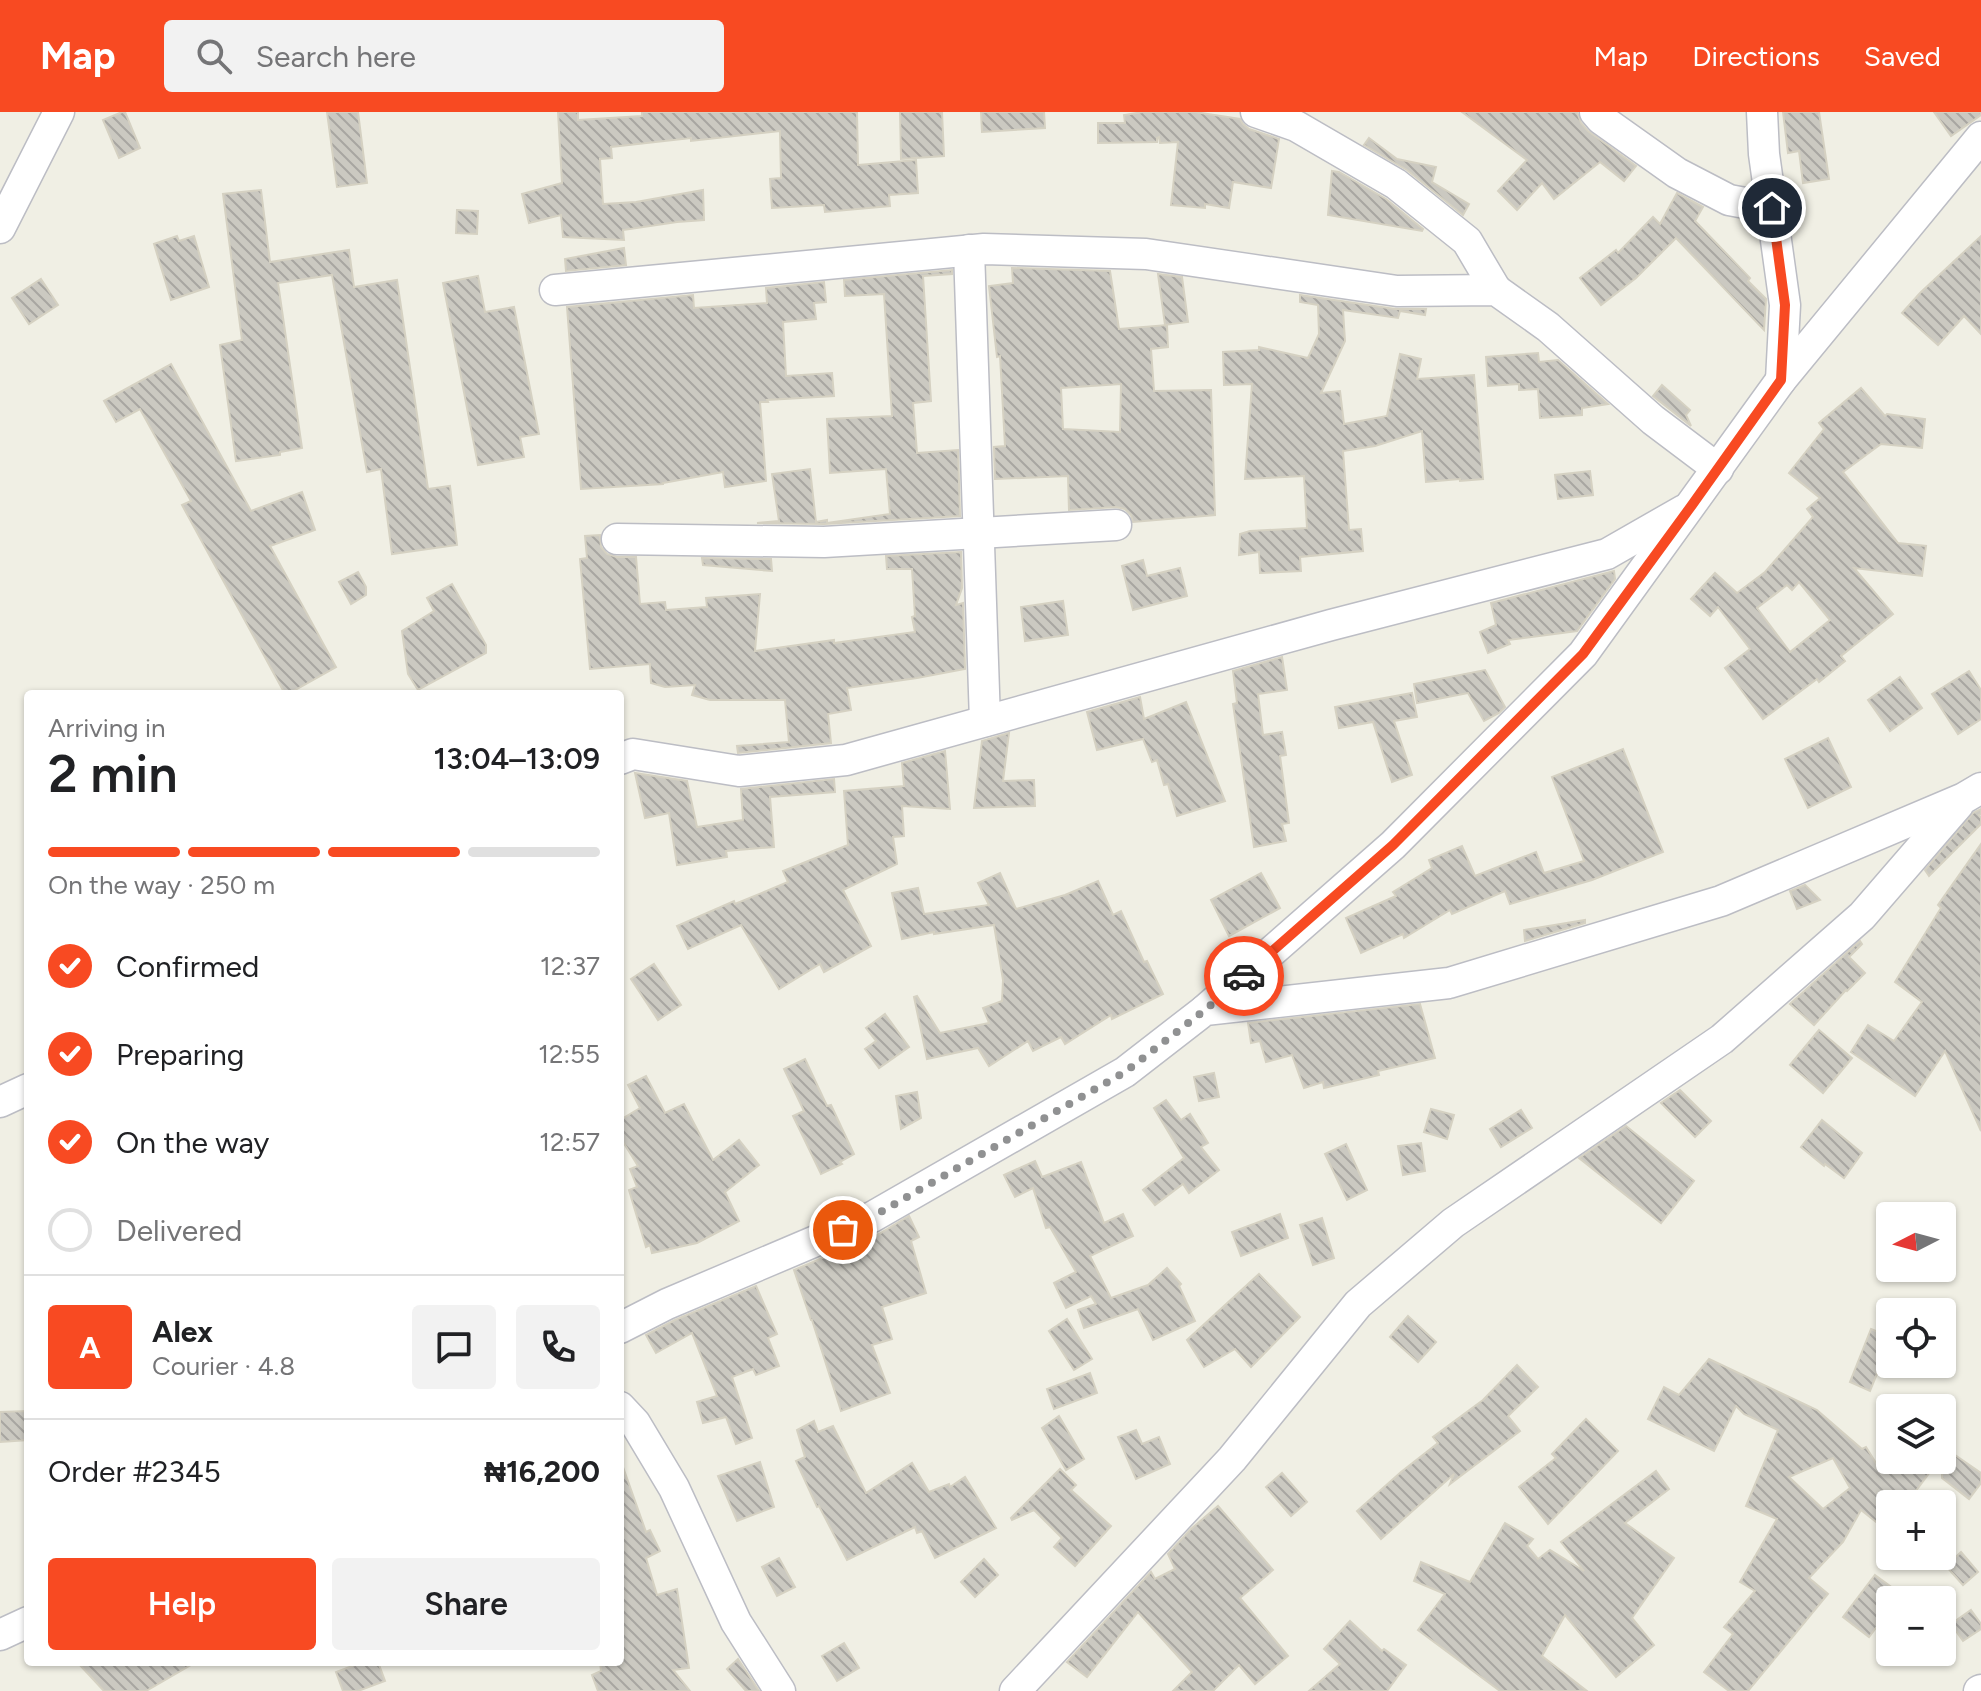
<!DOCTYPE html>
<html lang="en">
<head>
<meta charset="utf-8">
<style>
	:root { --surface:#fff; --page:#f2f2f2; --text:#202124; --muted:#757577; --line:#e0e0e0; --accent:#f84a22 }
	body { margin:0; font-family:Figtree,sans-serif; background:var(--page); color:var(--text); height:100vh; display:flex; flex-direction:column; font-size:30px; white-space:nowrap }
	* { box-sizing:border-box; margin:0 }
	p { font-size:26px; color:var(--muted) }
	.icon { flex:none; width:44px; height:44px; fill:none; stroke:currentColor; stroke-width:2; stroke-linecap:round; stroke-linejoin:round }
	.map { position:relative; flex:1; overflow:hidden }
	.drawer { position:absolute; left:24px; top:578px; width:600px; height:976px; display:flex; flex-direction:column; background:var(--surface); border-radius:8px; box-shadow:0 2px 6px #0004 }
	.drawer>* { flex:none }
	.needle { width:52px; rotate:264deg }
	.controls { position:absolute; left:1876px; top:1090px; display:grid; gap:16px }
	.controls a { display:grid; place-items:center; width:80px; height:80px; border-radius:8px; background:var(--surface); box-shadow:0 2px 6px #0004; font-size:40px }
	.pin { position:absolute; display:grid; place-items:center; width:68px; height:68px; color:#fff; margin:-34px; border:4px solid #fff; border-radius:50%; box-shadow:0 2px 8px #0007 }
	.courier { position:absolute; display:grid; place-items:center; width:80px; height:80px; margin:-40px; border:6px solid #f84a22; border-radius:50%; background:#fff; color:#222; box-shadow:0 2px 10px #0007 }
	.head em { font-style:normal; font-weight:600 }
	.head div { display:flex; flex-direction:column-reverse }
	.head { display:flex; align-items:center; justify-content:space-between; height:136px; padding:0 24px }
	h1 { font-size:52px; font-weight:600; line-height:60px }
	.bar { display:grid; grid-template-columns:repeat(4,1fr); gap:12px 8px; align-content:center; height:96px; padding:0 24px }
	.bar i { height:10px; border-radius:6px; background:var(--line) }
	.bar .on { background:var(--accent) }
	.bar p { grid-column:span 4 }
	.line { display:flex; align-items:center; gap:20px; padding:0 24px; border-top:2px solid var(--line) }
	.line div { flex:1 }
	.round { display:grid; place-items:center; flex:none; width:84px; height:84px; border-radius:8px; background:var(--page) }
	ol { padding:0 24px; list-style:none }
	li { display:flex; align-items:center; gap:24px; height:88px }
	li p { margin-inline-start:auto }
	li .icon { padding:8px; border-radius:50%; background:var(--accent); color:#fff; stroke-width:4 }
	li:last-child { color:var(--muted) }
	li i { width:44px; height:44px; border:4px solid var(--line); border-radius:50% }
	.primary-button { display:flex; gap:16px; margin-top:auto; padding:16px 24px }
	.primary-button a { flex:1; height:92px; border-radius:8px; background:var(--accent); color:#fff; font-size:32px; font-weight:600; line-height:92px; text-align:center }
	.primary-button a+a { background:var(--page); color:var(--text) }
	header { display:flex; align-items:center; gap:48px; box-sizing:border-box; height:112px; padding:0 40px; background:var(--accent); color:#fff }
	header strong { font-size:38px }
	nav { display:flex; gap:44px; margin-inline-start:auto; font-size:28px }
	.search { width:560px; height:72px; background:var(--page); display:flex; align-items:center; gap:20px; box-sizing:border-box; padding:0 28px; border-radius:8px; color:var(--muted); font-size:30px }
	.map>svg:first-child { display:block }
	.building { fill:url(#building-back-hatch); stroke:#d5d1c2; stroke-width:2; fill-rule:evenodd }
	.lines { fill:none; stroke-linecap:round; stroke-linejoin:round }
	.minor-casing { stroke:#bcbdc4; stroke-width:33 }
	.minor { stroke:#fff; stroke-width:30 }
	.done { stroke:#909192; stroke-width:8; stroke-dasharray:0 14.4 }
	.route { stroke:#f84a22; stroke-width:10 }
</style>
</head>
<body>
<header>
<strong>Map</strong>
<div class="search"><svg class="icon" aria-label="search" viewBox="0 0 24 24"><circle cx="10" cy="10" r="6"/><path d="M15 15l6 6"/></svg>Search here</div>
<nav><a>Map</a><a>Directions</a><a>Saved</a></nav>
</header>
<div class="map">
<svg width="1981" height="1579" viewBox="0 0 1981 1579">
	<defs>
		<pattern id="building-back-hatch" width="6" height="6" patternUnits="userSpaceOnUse" patternTransform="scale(2)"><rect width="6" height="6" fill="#cbc9c1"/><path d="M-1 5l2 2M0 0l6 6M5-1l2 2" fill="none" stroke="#a8a6a1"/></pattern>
	</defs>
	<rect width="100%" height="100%" fill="#f0efe4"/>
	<g class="building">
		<path d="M122 0H125L140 36 119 46 103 8Z"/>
		<path d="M327 0H358L367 71 337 75Z"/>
		<path d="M558 0H578V8L642 4V0H857L858 53 916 48 918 81 889 83 890 94 825 100 824 93 772 96 770 67 781 66 780 19 691 29V26L611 35 612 46 600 47 603 92 636 90 703 78 704 108 677 110 623 118 624 128 563 125 561 103 529 111 522 82 562 71Z"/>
		<path d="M900 0H942L944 44 901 47Z"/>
		<path d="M981 0H1044L1045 16 982 20Z"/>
		<path d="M1143 0H1195L1240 7 1243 12 1249 17 1279 27 1271 76 1233 70 1229 96 1205 92V96L1171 93 1178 30 1160 31 1159 25 1157 26V30L1098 31V11H1125L1124 3Z"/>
		<path d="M1462 0H1577L1581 11 1588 19 1636 54 1624 69 1600 50 1554 87 1542 71 1517 98 1498 79 1527 48Z"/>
		<path d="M1783 0H1819L1829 67 1803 71 1799 39 1788 41Z"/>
		<path d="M1934 0H1981V3L1951 24Z"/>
		<path d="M1369 26 1397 47 1436 55 1432 70 1469 92 1463 103 1407 58 1364 33Z"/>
		<path d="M1332 59 1339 60 1386 87 1423 117 1422 119 1328 103Z"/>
		<path d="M261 78 270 150 349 138 354 175 397 168 428 377 450 374 457 433 392 442 381 357 367 360 332 163 278 171 302 336 280 340V343L236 349 220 233 242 228 223 82Z"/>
		<path d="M1677 81 1703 95 1695 109 1750 166 1748 169 1766 187 1764 218 1676 126 1636 166 1601 193 1580 166 1616 138 1618 141 1653 105 1660 112Z"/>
		<path d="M457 98 478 99 477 122 456 121Z"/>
		<path d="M177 124 179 129 194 124 209 175 171 188 154 132Z"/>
		<path d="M1981 124V222L1964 204 1938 233 1902 201 1920 181Z"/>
		<path d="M624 136 626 153 566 159 565 147Z"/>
		<path d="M1012 156 1110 159 1119 217 1167 213 1168 235 1151 237 1154 279 1211 278 1215 403 1133 410 1131 403 1125 397 1116 395 1069 398 1068 364 995 367 994 335 1005 334 1000 244 997 245 989 174 1013 171ZM1121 272 1120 320 1063 317 1061 276Z"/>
		<path d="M952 158V162L923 164 931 289 913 291 917 341 958 338 960 404 824 412 757 411 779 409 772 362 810 357 816 410 827 408V411L890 402 886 357 830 361 827 307 892 304 884 182 845 184 844 168Z"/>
		<path d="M1158 162 1182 165 1188 210 1165 213Z"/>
		<path d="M478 164 485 200 514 195 539 322 520 325 524 345 478 353 443 171Z"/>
		<path d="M41 167 58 193 29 212 12 186Z"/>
		<path d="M824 170 826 190 814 191 816 207 783 210 786 264 832 261 834 284 767 288 768 290H760L766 369 725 375 723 360 663 371V372L581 377 567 195 693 183 694 196 767 191 766 176Z"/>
		<path d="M1300 183 1395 197H1426L1425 203 1400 199 1398 206 1343 198 1345 229 1321 281 1340 279 1344 312 1387 304 1400 242 1421 247 1417 267 1474 263 1483 367 1460 369V367L1426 370 1422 319 1375 334 1343 339 1349 418 1361 417 1363 439 1300 445 1301 459 1260 461 1259 440 1239 443 1240 422 1250 419 1307 416 1304 364 1245 367 1252 272 1224 273 1223 240 1259 238V235L1308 246 1319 222 1318 193 1300 190Z"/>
		<path d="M1538 241 1539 250 1558 248 1608 292 1582 296V303L1540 306 1538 277 1519 278V272L1488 274 1486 245Z"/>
		<path d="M171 252 251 399 302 380 315 418 270 434 336 555 288 582H285L182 393 191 389 140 297 116 310 104 289Z"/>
		<path d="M1662 273 1690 298 1686 303 1691 314 1653 284Z"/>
		<path d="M1861 276 1885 304 1887 302 1925 307 1922 336 1881 332 1843 360 1898 431 1926 434 1922 464 1854 456 1893 502 1841 544 1845 549 1819 570 1817 567 1763 607 1725 556 1750 537 1718 495 1710 504 1691 487 1715 461 1737 481 1765 460 1813 405 1807 397 1820 386 1789 361 1824 317 1819 311ZM1799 470 1830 508 1790 540 1757 496 1787 473 1792 478Z"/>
		<path d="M1590 359 1593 383 1558 387 1555 363Z"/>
		<path d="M600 423 601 435 607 442 617 445H636L640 492 665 490 666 498 707 495 706 486 760 482 755 539 834 528V531L915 520 912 505 915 504 912 457H887L886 444 961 440 962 476 956 493 963 491 965 557 917 566 847 576 851 598 828 602 831 631 738 641 737 634 789 630 785 588H710L692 583 695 573 665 575 651 571 650 552 590 557 580 447 587 446 585 424Z"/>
		<path d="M702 446 771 447 772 459 703 453Z"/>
		<path d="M1143 448 1147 464 1180 456 1187 484 1133 498 1122 454Z"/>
		<path d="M1614 459 1615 467 1577 519 1508 528 1510 532 1488 541 1480 520 1496 513 1491 491Z"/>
		<path d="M358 460 366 475V483L351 492 339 470Z"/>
		<path d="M452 472 486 533V541L418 578 408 562 402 519 434 499 427 486Z"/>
		<path d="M1063 489 1068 523 1025 529 1021 495Z"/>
		<path d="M1282 545 1287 578 1258 582 1263 623 1282 620 1286 643 1280 644 1289 711 1282 712 1286 729 1254 735 1233 592 1237 591 1233 559Z"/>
		<path d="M1485 558 1505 595 1499 601 1484 609 1468 581 1417 591 1414 572Z"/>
		<path d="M1969 559 1981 578V607L1958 622 1932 582Z"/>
		<path d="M1900 565 1922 596 1890 619 1868 588Z"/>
		<path d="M1412 581 1417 605 1394 609 1412 663 1392 670 1373 610 1339 616 1335 595Z"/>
		<path d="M1140 585 1144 607 1186 590 1225 689 1177 704 1168 672 1164 673 1157 648 1152 650 1143 627 1097 638 1087 600Z"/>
		<path d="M1009 621 1003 669 1034 668 1035 694 974 696 982 629Z"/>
		<path d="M1828 626 1851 675 1808 696 1785 647Z"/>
		<path d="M1623 637 1663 740 1592 768 1510 792 1505 779 1452 802 1450 798 1404 826 1403 822 1361 841 1346 806 1396 784 1393 780 1432 756 1429 748 1462 734 1475 764 1536 740 1544 761 1584 749 1552 665Z"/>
		<path d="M945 639 950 697 902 694 904 724 893 725 897 752 843 778 871 834 824 860 820 852 779 877 741 813 688 837 677 814 734 789 735 792 788 770 783 759 848 733 844 679 904 674 902 651Z"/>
		<path d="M635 661 687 669 697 715 743 708 741 677 834 667 835 680 770 685 774 735 726 739 727 745 677 753 669 701 645 706Z"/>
		<path d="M1981 697V702L1979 703 1981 706V712L1929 764 1925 758 1973 701Z"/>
		<path d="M1981 732V1019L1945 939 1915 984 1851 940 1868 913 1894 929 1922 890 1895 870 1941 796 1938 793Z"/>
		<path d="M1000 761 1016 797 1065 783 1098 769 1113 803 1121 799 1144 850 1147 849 1163 882 1112 907 1111 903 1065 932 1061 925 1033 939 1028 929 989 954 978 936 927 947 914 885 917 884 940 921 989 911 983 896 1002 889 1003 868 994 813 934 822V820L902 827 892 781 918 776 924 802 989 793 978 771Z"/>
		<path d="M1261 761 1280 796 1229 824 1211 788Z"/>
		<path d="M1805 773 1820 788 1797 797 1790 779Z"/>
		<path d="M1585 808V811L1525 829 1524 818Z"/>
		<path d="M1860 829 1862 832 1849 845 1865 861 1847 879 1846 878 1814 913 1790 892Z"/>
		<path d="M654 852 681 893 658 908 631 867Z"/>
		<path d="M1420 892 1435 946 1378 959 1379 963 1324 976 1323 970 1304 976 1292 943 1266 950 1260 929 1251 931 1248 911Z"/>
		<path d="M885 902 909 935 879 956 865 937 876 929 866 916Z"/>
		<path d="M1819 918 1852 946 1823 981 1790 953Z"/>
		<path d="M805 947 827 994 831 993 854 1042 840 1050 842 1052 821 1062 793 1004 804 999 784 957Z"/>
		<path d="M1214 961 1219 985 1199 989 1194 965Z"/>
		<path d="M646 964 665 1001 684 992 713 1048 739 1028 759 1053 725 1080 739 1109 697 1131 652 1141 650 1133 646 1135 629 1078 637 1075 630 1057 638 1054 620 1025V1008L640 996 628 973Z"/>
		<path d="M1680 978 1711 1009 1695 1025 1661 991Z"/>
		<path d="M917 980 921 1006 901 1017 896 984Z"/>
		<path d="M1166 988 1181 1008 1190 1002 1208 1031 1201 1035 1219 1058 1189 1081 1183 1072 1155 1093 1143 1078 1184 1046 1154 996Z"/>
		<path d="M1431 997 1454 1003 1447 1027 1424 1020Z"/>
		<path d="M1521 998 1532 1016 1501 1035 1490 1017Z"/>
		<path d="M1822 1008 1862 1041 1844 1066 1825 1052 1824 1054 1801 1035Z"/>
		<path d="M1626 1014 1694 1069 1661 1111 1579 1046Z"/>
		<path d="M1421 1031 1425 1059 1403 1063 1398 1034Z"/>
		<path d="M1346 1032 1367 1078 1347 1088 1325 1042Z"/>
		<path d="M1035 1049 1042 1065 1081 1050 1104 1111 1123 1102 1133 1124 1090 1144 1111 1186 1148 1173 1167 1156 1181 1172 1179 1174 1195 1209 1153 1228 1138 1197 1084 1216 1078 1198 1096 1192 1091 1184 1066 1196 1054 1171 1076 1160 1050 1115 1046 1116 1033 1076 1015 1085 1004 1063Z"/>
		<path d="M1280 1102 1288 1126 1241 1144 1232 1120Z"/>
		<path d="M909 1104 919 1125 911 1129 926 1181 882 1195 892 1227 872 1233 890 1281 841 1299 812 1208H811L794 1158 879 1122Z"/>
		<path d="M1322 1106 1334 1146 1313 1153 1300 1113Z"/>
		<path d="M1259 1162 1300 1205 1251 1255 1235 1237 1204 1255 1187 1228Z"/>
		<path d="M756 1174 777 1222 768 1226 779 1254 756 1263 753 1257 732 1265 752 1326 736 1332 726 1305 703 1311 697 1290 717 1284 692 1221 656 1241 646 1223 675 1208Z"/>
		<path d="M1408 1204 1436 1230 1418 1250 1390 1225Z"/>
		<path d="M1067 1207 1092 1247 1074 1258 1049 1219Z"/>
		<path d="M1871 1217 1890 1225V1230L1870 1279 1850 1270Z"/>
		<path d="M1709 1247 1817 1298 1862 1337 1866 1335 1881 1359 1888 1348H1939L1906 1392H1890V1421L1861 1398 1843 1430 1809 1466 1828 1482 1748 1579H1729L1704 1560 1733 1522 1724 1515 1755 1479 1740 1470 1777 1407 1746 1394 1778 1318 1744 1302 1736 1294 1714 1339 1648 1307 1664 1275 1679 1283ZM1833 1346 1850 1376 1823 1397 1789 1365Z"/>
		<path d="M1517 1253 1538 1275 1508 1304 1520 1319 1450 1372 1454 1362 1381 1427 1357 1399 1401 1360 1438 1331 1433 1325 1483 1288Z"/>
		<path d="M1090 1261 1097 1281 1054 1297 1047 1277Z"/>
		<path d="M28 1299V1328L0 1330V1300Z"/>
		<path d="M1059 1304 1084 1347 1066 1358 1042 1316Z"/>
		<path d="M1586 1307 1618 1339 1548 1412 1519 1375 1556 1346 1552 1342Z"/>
		<path d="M814 1309 818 1320 833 1314 866 1381 912 1351 929 1380 949 1372 950 1375 965 1365 996 1416 935 1446 922 1419 917 1421 915 1415 847 1448 819 1394 817 1395 796 1349 805 1345 797 1318Z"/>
		<path d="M1136 1318 1142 1332 1159 1325 1170 1352 1136 1367 1118 1325Z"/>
		<path d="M1942 1334 1981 1361V1371L1969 1387 1942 1366Z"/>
		<path d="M760 1350 774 1395 737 1409 718 1364Z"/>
		<path d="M623 1355 646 1420 650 1418 660 1439 646 1446 657 1483 677 1477 689 1556 673 1558 690 1579H598L592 1563 601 1559 600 1550H620V1356Z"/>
		<path d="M1060 1357 1076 1373 1071 1378 1111 1414 1075 1454 1054 1435 1062 1426 1034 1398 1012 1408 1011 1406Z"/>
		<path d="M1656 1359 1669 1377 1625 1411 1674 1446 1632 1506 1654 1533 1616 1565 1565 1503 1542 1544 1587 1579H1500L1418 1518 1445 1482 1414 1469 1421 1450 1470 1470 1505 1411 1533 1427 1527 1434 1538 1447 1550 1438 1584 1459 1561 1430Z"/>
		<path d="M1282 1361 1307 1390 1291 1404 1266 1375Z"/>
		<path d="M1218 1394 1273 1458 1240 1486 1288 1544 1255 1572 1239 1553 1213 1579H1173L1192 1560 1138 1500 1087 1565 1067 1550 1151 1460 1155 1467 1175 1457 1168 1442 1191 1417Z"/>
		<path d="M1961 1440 1978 1460 1963 1473 1946 1454Z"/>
		<path d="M779 1446 795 1475 777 1484 762 1455Z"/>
		<path d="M984 1447 998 1463 975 1485 961 1470Z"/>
		<path d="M1875 1463 1901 1482 1897 1488H1890V1497L1869 1525 1843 1505Z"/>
		<path d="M1971 1498 1981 1512V1517L1963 1529 1951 1512Z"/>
		<path d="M1350 1509 1382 1539 1384 1537 1406 1553 1387 1579H1309L1340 1552 1324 1537Z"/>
		<path d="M844 1531 859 1556 837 1569 822 1544Z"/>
		<path d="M738 1547 759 1579H746L727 1557Z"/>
		<path d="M77 1550H196L146 1579H104Z"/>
		<path d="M363 1550H378L385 1569 358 1579H343L336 1560Z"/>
	</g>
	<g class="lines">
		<g class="minor-casing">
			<g id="minor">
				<path d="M1256 0 1296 14 1396 72 1467 129 1496 178"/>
				<path d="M1595 0 1601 7 1677 61 1729 88 1772 96"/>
				<path d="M1762 0 1764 42 1785 193 1781 268"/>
				<path d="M0 116 59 0"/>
				<path d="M969 138 985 609"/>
				<path d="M555 178 984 137 1146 142 1397 179 1496 178 1548 215 1653 308 1718 357"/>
				<path d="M617 427 824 430 1116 413"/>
				<path d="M620 647 633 642 739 659 846 648 1331 513 1607 442 1684 398"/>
				<path d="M1205 898 1393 733 1583 542 1781 268 1981 25"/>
				<path d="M0 990 28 977"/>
				<path d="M620 1216 667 1192 872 1105 1125 960 1205 898 1449 871 1721 789 1964 686 1981 676"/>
				<path d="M620 1295 635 1311 674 1376 736 1510 780 1579"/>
				<path d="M0 1523 28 1510"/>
				<path d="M1015 1579 1232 1347 1358 1192 1453 1111 1722 927 1862 804 1958 693"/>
				<path d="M1979 1579 1981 1578"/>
			</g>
		</g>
		<use href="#minor" class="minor"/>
	</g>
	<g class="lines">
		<path class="done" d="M843 1118 872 1105 1125 960 1205 898 1244 864"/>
		<path class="route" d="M1244 864 1393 733 1583 542 1692 393 1781 268 1785 193 1772 96"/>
	</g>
</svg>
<div class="controls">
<a><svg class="needle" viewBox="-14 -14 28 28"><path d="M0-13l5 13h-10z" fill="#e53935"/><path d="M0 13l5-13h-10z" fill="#757577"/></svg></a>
<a><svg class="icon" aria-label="locate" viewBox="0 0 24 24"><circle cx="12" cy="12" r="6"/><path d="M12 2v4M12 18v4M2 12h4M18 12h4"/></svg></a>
<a><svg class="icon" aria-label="layers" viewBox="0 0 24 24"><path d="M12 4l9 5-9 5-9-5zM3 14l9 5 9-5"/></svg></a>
<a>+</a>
<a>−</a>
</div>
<div class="pin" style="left:843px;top:1118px;background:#ea580c"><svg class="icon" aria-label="bag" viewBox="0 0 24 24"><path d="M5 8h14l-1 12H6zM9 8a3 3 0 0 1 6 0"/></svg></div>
<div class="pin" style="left:1772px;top:96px;background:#1f2937"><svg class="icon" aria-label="home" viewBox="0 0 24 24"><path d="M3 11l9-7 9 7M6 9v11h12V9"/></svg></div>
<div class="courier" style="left:1244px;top:864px"><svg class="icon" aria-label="car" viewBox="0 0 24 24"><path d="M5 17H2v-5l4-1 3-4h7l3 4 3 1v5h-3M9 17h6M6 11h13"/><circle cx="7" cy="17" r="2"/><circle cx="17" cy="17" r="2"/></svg></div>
<section class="drawer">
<div class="head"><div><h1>2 min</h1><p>Arriving in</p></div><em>13:04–13:09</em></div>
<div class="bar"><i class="on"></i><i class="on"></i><i class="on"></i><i></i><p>On the way · 250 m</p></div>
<ol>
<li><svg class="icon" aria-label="check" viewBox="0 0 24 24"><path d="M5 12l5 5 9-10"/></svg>Confirmed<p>12:37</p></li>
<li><svg class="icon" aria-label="check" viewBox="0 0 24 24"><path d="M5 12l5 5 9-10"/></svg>Preparing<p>12:55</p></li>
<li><svg class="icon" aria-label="check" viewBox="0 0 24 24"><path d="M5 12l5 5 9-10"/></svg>On the way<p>12:57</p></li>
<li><i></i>Delivered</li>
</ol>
<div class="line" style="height:144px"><b class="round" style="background:var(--accent);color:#fff">A</b><div><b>Alex</b><p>Courier · 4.8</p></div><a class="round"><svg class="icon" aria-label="chat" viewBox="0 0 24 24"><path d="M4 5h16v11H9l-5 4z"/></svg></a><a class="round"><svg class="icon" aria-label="phone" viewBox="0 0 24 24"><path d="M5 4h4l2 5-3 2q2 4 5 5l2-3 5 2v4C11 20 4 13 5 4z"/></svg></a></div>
<div class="line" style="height:104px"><div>Order #2345</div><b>₦16,200</b></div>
<div class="primary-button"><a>Help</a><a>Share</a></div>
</section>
</div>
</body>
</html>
